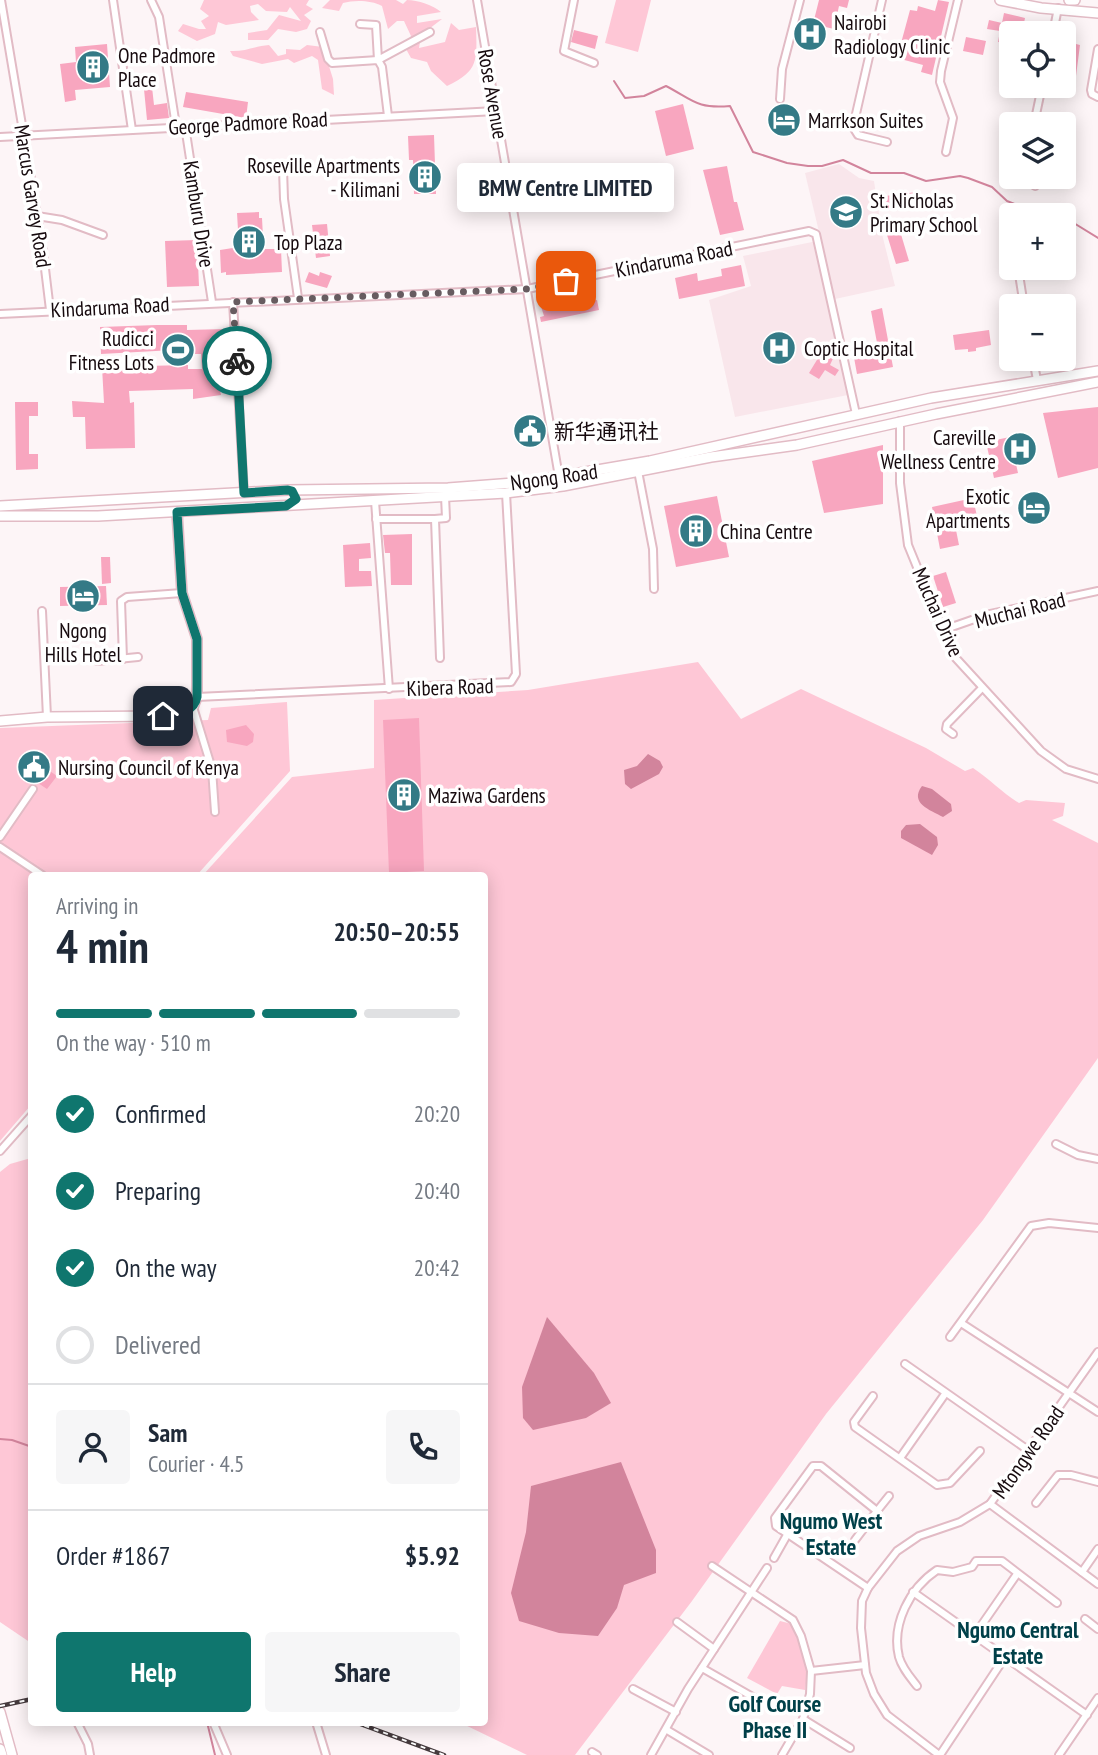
<!DOCTYPE html>
<html lang="en">
<head>
<meta charset="utf-8">
<style>
	:root { --surface:#fff; --page:#f6f6f7; --text:#1f2937; --muted:#747a83; --line:#e0e1e3; --accent:#0f766e }
	body { margin:0; font-family:"PT Sans Narrow","Noto Sans SC",sans-serif; background:var(--page); color:var(--text); height:100vh; display:flex; flex-direction:column; font-size:26px; white-space:nowrap }
	* { box-sizing:border-box; margin:0 }
	p { font-size:23px; color:var(--muted) }
	.icon { flex:none; width:38px; height:38px; fill:none; stroke:currentColor; stroke-width:2; stroke-linecap:round; stroke-linejoin:round }
	.map { position:relative; flex:1; overflow:hidden }
	.side { position:absolute; left:28px; top:872px; width:460px; height:854px; display:flex; flex-direction:column; background:var(--surface); border-radius:7px; box-shadow:0 4px 18px #0003 }
	.side>* { flex:none }
	.fabs { position:absolute; left:999px; top:21px; display:grid; gap:14px }
	.fabs a { display:grid; place-items:center; width:77px; height:77px; border-radius:7px; background:var(--surface); box-shadow:0 4px 18px #0003; font-size:35px }
	.pin { position:absolute; display:grid; place-items:center; width:60px; height:60px; color:#fff; margin:-30px; border-radius:14px; box-shadow:0 4px 10px #0006 }
	.courier { position:absolute; display:grid; place-items:center; width:70px; height:70px; margin:-35px; border:5px solid #0f766e; border-radius:50%; background:#fff; color:#222; box-shadow:0 2px 9px #0007 }
	.bubble { position:absolute; height:49px; border-radius:7px; background:var(--surface); box-shadow:0 4px 18px #0003; font-size:23px; font-weight:700; line-height:49px; text-align:center }
	.head em { font-style:normal; font-weight:700 }
	.head div { display:flex; flex-direction:column-reverse }
	.head { display:flex; align-items:center; justify-content:space-between; height:119px; padding:0 28px }
	h1 { font-size:46px; font-weight:700; line-height:52px }
	.bar { display:grid; grid-template-columns:repeat(4,1fr); gap:10px 7px; align-content:center; height:84px; padding:0 28px }
	.bar i { height:9px; border-radius:5px; background:var(--line) }
	.bar .current { background:var(--accent) }
	.bar p { grid-column:span 4 }
	.line { display:flex; align-items:center; gap:18px; padding:0 28px; border-top:2px solid var(--line) }
	.line div { flex:1 }
	.round { display:grid; place-items:center; flex:none; width:74px; height:74px; border-radius:7px; background:var(--page) }
	ol { padding:0 28px; list-style:none }
	li { display:flex; align-items:center; gap:21px; height:77px }
	li p { margin-inline-start:auto }
	li .icon { padding:7px; border-radius:50%; background:var(--accent); color:#fff; stroke-width:4 }
	li:last-child { color:var(--muted) }
	li i { width:38px; height:38px; border:4px solid var(--line); border-radius:50% }
	.button { display:flex; gap:14px; margin-top:auto; padding:14px 28px }
	.button a { flex:1; height:80px; border-radius:7px; background:var(--accent); color:#fff; font-size:28px; font-weight:700; line-height:80px; text-align:center }
	.button a+a { background:var(--page); color:var(--text) }
	.map>svg:first-child { display:block }
	.built { fill:#f9e6eb }
	.green { fill:#fec7d6 }
	.water { fill:#d2849c }
	.lines { fill:none; stroke-linecap:round; stroke-linejoin:round }
	.stream { stroke:#d2849c; stroke-width:2 }
	.building { fill:#f8a6bf }
	.street-casing { stroke:#e2bbc5; stroke-width:10 }
	.secondary-casing { stroke:#e2bbc5; stroke-width:12 }
	.street { stroke:#fff; stroke-width:6 }
	.secondary { stroke:#fff; stroke-width:9 }
	.rail-casing { stroke:#463b3e; stroke-width:4.5 }
	.rail { stroke:#fff; stroke-width:2; stroke-dasharray:5; stroke-linecap:butt }
	.done { stroke:#675c60; stroke-width:7; stroke-dasharray:0 12.6 }
	.route { stroke:#0f766e; stroke-width:9 }
	.labels { text-anchor:middle; dominant-baseline:central; stroke-width:7; stroke-linejoin:round; paint-order:stroke }
	.poi-label { font-size:21px; fill:#160a0e; stroke:#fff; text-anchor:start }
	.street-label { font-size:21px; fill:#160a0e; stroke:#fff }
	.neighbourhood-label { font-size:23px; font-weight:bold; fill:#004049; stroke:#fff }
</style>
</head>
<body>
<div class="map">
<svg width="1098" height="1755" viewBox="0 0 1098 1755">
	<rect width="100%" height="100%" fill="#fdf5f7"/>
	<g class="built">
		<path d="M839 164 859 178 874 181 882 234 895 286 835 299 805 173Z"/>
		<path d="M817 241 848 395 735 417 709 300 751 286 743 256Z"/>
	</g>
	<g class="green">
		<path d="M204 0H309L306 5 313 9 304 15 311 21 307 29 296 32 278 29 268 40H248V33L267 30 279 15 301 21 290 7 287 12 266 11 258 4 250 6 251 12 259 20 226 25 218 22 215 34 197 41 178 31 183 24 199 29H206L201 21 209 16 200 9Z"/>
		<path d="M330 0H396L403 4 407 0C418 0 433 5 441 12L417 16V23L442 19 421 35 419 48 445 42 451 23 459 30 476 27C477 60 479 71 447 86L431 71 427 62 411 58 406 49 411 36 404 21H397L388 29 382 6C371 0 354 0 343 3L339 11 322 8Z"/>
		<path d="M616 0H651L638 52 605 43Z"/>
		<path d="M269 45 278 56 286 54V49L300 50 307 45 323 47 333 79 334 95 322 89 318 60 312 56 294 63 288 59 262 64 233 56 230 51C244 52 255 46 269 45Z"/>
		<path d="M698 662 741 719 801 689 926 748 965 771 973 768C990 779 1001 792 1019 803L1026 800 1065 803 1063 816 1052 820 1098 843V1058L983 1220 826 1414 692 1601 575 1755H527L459 1722H485V875H203L292 777 374 768V700L528 690Z"/>
		<path d="M287 702 290 771 197 875H32L31 1105 0 1141V728L208 720 211 708Z"/>
		<path d="M31 1158H32L31 1643 0 1622V1172L10 1164Z"/>
		<path d="M780 1621 796 1625 809 1663 805 1690 782 1686 777 1694 747 1678Z"/>
	</g>
	<g class="water">
		<path d="M648 754 660 761 663 767 659 774 631 789 625 784 624 770 637 766Z"/>
		<path d="M922 786 932 789 951 804 952 811 943 817C930 810 909 803 922 786Z"/>
		<path d="M920 824 937 837 938 845 932 855 901 838V831L906 825Z"/>
		<path d="M547 1317 594 1373 611 1403 586 1418 533 1430 523 1418 522 1387Z"/>
		<path d="M621 1462 656 1550V1573L624 1585 617 1608 598 1636 559 1633 519 1621 511 1593 526 1532 531 1486Z"/>
	</g>
	<g class="lines">
		<g class="stream">
			<path d="M614 81 625 98 644 96 666 86C693 100 696 109 730 106L753 152 787 163 808 166H822L843 160 871 173H904L926 181 960 176 968 178 992 187 1007 201 1041 214 1055 215"/>
			<path d="M1064 217 1098 238"/>
			<path d="M0 1439 12 1440 32 1447"/>
			<path d="M207 1722 215 1755"/>
		</g>
	</g>
	<g class="building">
		<path d="M819 0H849L847 8 839 6 834 29 813 24Z"/>
		<path d="M938 0 949 2 932 75 921 72 923 65 897 58 910 10 917 11 918 6 935 11Z"/>
		<path d="M1004 13 1025 18 1022 33H1012V44L998 42 1000 31 987 29 989 20 1002 23Z"/>
		<path d="M574 30 598 36 595 49 571 42Z"/>
		<path d="M966 37 986 41 983 55 963 51Z"/>
		<path d="M1072 43 1080 45 1076 76 1064 73V52L1069 53Z"/>
		<path d="M107 44 110 87 75 90 76 100 65 102 60 64 76 62 75 47Z"/>
		<path d="M151 78 154 105 167 103 169 118 147 120 143 79Z"/>
		<path d="M186 92 248 102 246 118 183 107Z"/>
		<path d="M683 104 694 149 666 156 655 111Z"/>
		<path d="M434 135 436 194H414L413 160H409L408 136Z"/>
		<path d="M727 166 734 202H737L744 230 720 235 703 170Z"/>
		<path d="M917 192 918 205 887 209 885 196Z"/>
		<path d="M259 212V218H262L263 237H260V249H281L282 272 226 275V272L221 273 220 250 239 247 237 213Z"/>
		<path d="M327 224 330 256 316 258 312 225Z"/>
		<path d="M900 231 909 261 896 264 887 235Z"/>
		<path d="M197 240 199 286 167 287 165 241Z"/>
		<path d="M741 265 745 286 679 299 675 278 697 273 698 281 722 276 721 269Z"/>
		<path d="M309 272 319 276 320 272 332 276 327 288 305 282Z"/>
		<path d="M570 290 573 306 597 300 599 310 541 322 540 317 544 316 538 297Z"/>
		<path d="M882 308 893 367 857 374 853 352 878 348 871 311Z"/>
		<path d="M157 325H187V330L225 329V347H221V358L227 357 226 389 220 390 221 395 193 399V389L129 391 130 403 134 402 135 448 86 449 85 417H73L72 401 104 403 102 367 188 365V369H202L201 354H193L192 349 101 354 100 327Z"/>
		<path d="M989 330 991 345 976 348V351L968 352V349L955 350 953 335Z"/>
		<path d="M826 345 836 352 830 365 839 370 835 376 825 370 819 379 809 373Z"/>
		<path d="M15 402H38V416H29V454H38V469L16 470Z"/>
		<path d="M1098 407V468L1058 478 1043 413Z"/>
		<path d="M1010 437 1018 473 994 478 986 442Z"/>
		<path d="M883 445V504L824 513 812 461Z"/>
		<path d="M717 496 729 557 676 567 664 506Z"/>
		<path d="M973 498 978 521 955 525 959 545 940 549 932 507Z"/>
		<path d="M412 534V585H391L390 553H385L383 535Z"/>
		<path d="M370 543 371 558 359 559V571H371L372 586 345 587 343 545Z"/>
		<path d="M101 557H110L111 583 102 584Z"/>
		<path d="M946 572 956 603 943 607 933 576Z"/>
		<path d="M106 586 107 605 60 606V587Z"/>
		<path d="M419 718 424 871 389 873 383 720Z"/>
		<path d="M246 725 254 734 253 742 247 746 227 742 226 730Z"/>
		<path d="M31 758 57 776 47 789 35 781 30 784 19 776Z"/>
	</g>
	<g class="lines">
		<g class="street-casing">
			<g id="street">
				<path d="M1 0 42 244 50 310"/>
				<path d="M113 0 132 130"/>
				<path d="M151 0 159 17 176 126"/>
				<path d="M477 0 559 477"/>
				<path d="M574 0 564 51 594 63"/>
				<path d="M882 0 853 127 858 135 887 142"/>
				<path d="M360 24 376 25 378 60 430 32"/>
				<path d="M320 32 328 59 332 63 378 60 382 67 388 116"/>
				<path d="M1053 33 1058 8"/>
				<path d="M1098 49 1091 90 1092 94 1098 97"/>
				<path d="M780 99 782 69 800 0"/>
				<path d="M1034 124 1042 86"/>
				<path d="M185 126 212 302"/>
				<path d="M0 137 496 111"/>
				<path d="M946 152 953 118 940 82 941 71 958 0"/>
				<path d="M283 169 284 199 298 298"/>
				<path d="M1024 177 1035 186"/>
				<path d="M37 216 62 220 103 235"/>
				<path d="M1018 268 1024 306"/>
				<path d="M233 302 244 493"/>
				<path d="M0 314 527 289 809 231 816 234 856 414"/>
				<path d="M1033 359 1037 380"/>
				<path d="M900 421V483L908 545 953 655 1041 751 1066 769 1098 779"/>
				<path d="M638 471 653 549 654 589"/>
				<path d="M375 501 389 689"/>
				<path d="M376 519H435"/>
				<path d="M42 611 47 717"/>
				<path d="M943 630 986 615 1098 591"/>
				<path d="M440 658 435 519 446 518 445 496"/>
				<path d="M123 659 121 601 127 597 182 593"/>
				<path d="M97 661 138 657"/>
				<path d="M197 697 511 682 516 674 506 493"/>
				<path d="M193 707 212 769 215 812"/>
				<path d="M953 734 946 729 947 724 982 688"/>
				<path d="M0 837 33 789"/>
				<path d="M0 847 42 875"/>
				<path d="M1056 1144 1078 1155 1098 1159"/>
				<path d="M0 1151 32 1115"/>
				<path d="M961 1323 1098 1412"/>
				<path d="M950 1337 1031 1226 1049 1223 1098 1228"/>
				<path d="M905 1364 1028 1450"/>
				<path d="M873 1396 854 1422 855 1427 937 1485 950 1483 980 1451"/>
				<path d="M900 1458 945 1394"/>
				<path d="M1036 1503 1058 1475H1071L1098 1482"/>
				<path d="M990 1504 1098 1584"/>
				<path d="M877 1511 889 1496"/>
				<path d="M855 1540 877 1511 821 1466H813L775 1518 776 1526 868 1588"/>
				<path d="M774 1558 787 1535"/>
				<path d="M712 1566 793 1620 801 1636 811 1671 810 1694 803 1719 782 1755"/>
				<path d="M1082 1572 1098 1549"/>
				<path d="M913 1592 1087 1715"/>
				<path d="M1085 1619 1098 1629"/>
				<path d="M677 1622 714 1649"/>
				<path d="M974 1636 1017 1574"/>
				<path d="M702 1668 758 1700"/>
				<path d="M811 1671 865 1665"/>
				<path d="M917 1686C910 1677 902 1668 899 1657 891 1624 910 1588 937 1570L953 1572 972 1567 976 1561H1002L1057 1603"/>
				<path d="M633 1689 676 1712"/>
				<path d="M803 1719 850 1748"/>
				<path d="M77 1722 88 1744 90 1755"/>
				<path d="M213 1722 227 1755"/>
				<path d="M316 1722 326 1755"/>
				<path d="M667 1730 709 1755"/>
				<path d="M592 1752 597 1755"/>
				<path d="M651 1755 688 1689 767 1568"/>
				<path d="M939 1755 887 1715 874 1694 866 1673 861 1628 862 1601 868 1588 897 1551 919 1536 960 1522 990 1504 1098 1352"/>
				<path d="M940 1755 1005 1657"/>
				<path d="M1059 1755 1098 1698"/>
			</g>
		</g>
		<g class="secondary-casing">
			<g id="secondary">
				<path d="M1000 0 1041 8 1098 13"/>
				<path d="M1069 0H1075"/>
				<path d="M0 506 288 490 448 488 527 482 650 461 931 398 1098 371"/>
				<path d="M0 516H98L506 493 563 486 711 457 797 445 936 414 1098 382"/>
				<path d="M0 721 47 717 163 716 193 707 197 697V639L182 593 177 512"/>
				<path d="M0 1712 12 1755"/>
				<path d="M0 1749 2 1755"/>
			</g>
		</g>
		<use href="#street" class="street"/>
		<use href="#secondary" class="secondary"/>
		<g class="rail-casing">
			<g id="rail">
				<path d="M0 1706 32 1699"/>
				<path d="M355 1722 444 1755"/>
			</g>
		</g>
		<use href="#rail" class="rail"/>
	</g>
	<g class="lines">
		<path class="done" d="M237 361 233 302 527 289 566 281"/>
		<path class="route" d="M163 716C176 714 194 713 197 697V639L182 593 177 512 286 506 296 499 292 491 288 490 244 493 237 361"/>
	</g>
	<defs>
		<g id="hospital-disc" transform="scale(1.75)"><circle r="9.5" fill="#347a86" stroke="#fff"/><path d="M-5-5h3v3.5h4V-5h3V5h-3V1.5h-4V5h-3Z" fill="#fff"/></g>
		<g id="building-disc" transform="scale(1.75)"><circle r="9.5" fill="#347a86" stroke="#fff"/><path d="M-4-6H4V6H1V3H-1V6H-4ZM-2.5-4.3h1.7v1.8h-1.7ZM.8-4.3h1.7v1.8H.8ZM-2.5-1h1.7V.8h-1.7ZM.8-1h1.7V.8H.8Z" fill="#fff"/></g>
		<g id="hotel-disc" transform="scale(1.75)"><circle r="9.5" fill="#347a86" stroke="#fff"/><path d="M-6-4.5h1.5V1H6V5H4.5V3h-9V5H-6ZM-4 0a1.8 1.8 0 1 1 3.6 0ZM.5 0V-2.5h3Q6-2.5 6 0Z" fill="#fff"/></g>
		<g id="school-disc" transform="scale(1.75)"><circle r="9.5" fill="#347a86" stroke="#fff"/><path d="M0-5L7-2L0 1L-7-2ZM-4 1L0 2.5L4 1V4Q0 6-4 4Z" fill="#fff"/></g>
		<g id="stadium-disc" transform="scale(1.75)"><circle r="9.5" fill="#347a86" stroke="#fff"/><path d="M0-5a6.5 5 0 1 0 0 10a6.5 5 0 1 0 0-10ZM-3.5-1.8h7v3.6h-7Z" fill="#fff"/></g>
		<g id="civic-disc" transform="scale(1.75)"><circle r="9.5" fill="#347a86" stroke="#fff"/><path d="M-.6-6.5H3V-4.5H.6V-3L4-1V1h2V6H-6V1h2V-1L-.6-3ZM-1.2 2.5V6h2.4V2.5Z" fill="#fff"/></g>
	</defs>
	<g fill-rule="evenodd">
		<use href="#hospital-disc" x="810" y="34"/>
		<use href="#building-disc" x="93" y="67"/>
		<use href="#hotel-disc" x="784" y="120"/>
		<use href="#building-disc" x="425" y="177"/>
		<use href="#school-disc" x="846" y="212"/>
		<use href="#building-disc" x="249" y="242"/>
		<use href="#hospital-disc" x="779" y="348"/>
		<use href="#stadium-disc" x="178" y="350"/>
		<use href="#civic-disc" x="530" y="431"/>
		<use href="#hospital-disc" x="1020" y="449"/>
		<use href="#hotel-disc" x="1034" y="508"/>
		<use href="#building-disc" x="696" y="531"/>
		<use href="#hotel-disc" x="83" y="596"/>
		<use href="#civic-disc" x="34" y="767"/>
		<use href="#building-disc" x="404" y="795"/>
	</g>
	<g class="labels">
		<g class="poi-label">
			<text x="834" y="22">Nairobi<tspan x="834" dy="24">Radiology Clinic</tspan></text>
			<text x="118" y="55">One Padmore<tspan x="118" dy="24">Place</tspan></text>
			<text x="808" y="120">Marrkson Suites</text>
			<text x="400" y="165" text-anchor="end">Roseville Apartments<tspan x="400" dy="24">- Kilimani</tspan></text>
			<text x="870" y="200">St. Nicholas<tspan x="870" dy="24">Primary School</tspan></text>
			<text x="274" y="242">Top Plaza</text>
			<text x="154" y="338" text-anchor="end">Rudicci<tspan x="154" dy="24">Fitness Lots</tspan></text>
			<text x="804" y="348">Coptic Hospital</text>
			<text x="554" y="431">新华通讯社</text>
			<text x="996" y="437" text-anchor="end">Careville<tspan x="996" dy="24">Wellness Centre</tspan></text>
			<text x="1010" y="496" text-anchor="end">Exotic<tspan x="1010" dy="24">Apartments</tspan></text>
			<text x="720" y="531">China Centre</text>
			<text x="83" y="630" text-anchor="middle">Ngong<tspan x="83" dy="24">Hills Hotel</tspan></text>
			<text x="58" y="767">Nursing Council of Kenya</text>
			<text x="428" y="795">Maziwa Gardens</text>
		</g>
		<g class="street-label">
			<text transform="translate(493 94) rotate(80)">Rose Avenue</text>
			<text transform="translate(248 123) rotate(-3)">George Padmore Road</text>
			<text transform="translate(33 196) rotate(81)">Marcus Garvey Road</text>
			<text transform="translate(199 214) rotate(81)">Kamburu Drive</text>
			<text transform="translate(674 259) rotate(-11)">Kindaruma Road</text>
			<text transform="translate(110 307) rotate(-3)">Kindaruma Road</text>
			<text transform="translate(554 477) rotate(-8)">Ngong Road</text>
			<text transform="translate(1020 610) rotate(-14)">Muchai Road</text>
			<text transform="translate(938 612) rotate(66)">Muchai Drive</text>
			<text transform="translate(450 687) rotate(-2)">Kibera Road</text>
			<text transform="translate(1028 1452) rotate(-55)">Mtongwe Road</text>
		</g>
		<g class="neighbourhood-label">
			<text x="831" y="1520">Ngumo West<tspan x="831" dy="26">Estate</tspan></text>
			<text x="1018" y="1629">Ngumo Central<tspan x="1018" dy="26">Estate</tspan></text>
			<text x="775" y="1703">Golf Course<tspan x="775" dy="26">Phase II</tspan></text>
		</g>
	</g>
</svg>
<div class="fabs">
<a><svg class="icon" aria-label="locate" viewBox="0 0 24 24"><circle cx="12" cy="12" r="6"/><path d="M12 2v4M12 18v4M2 12h4M18 12h4"/></svg></a>
<a><svg class="icon" aria-label="layers" viewBox="0 0 24 24"><path d="M12 4l9 5-9 5-9-5zM3 14l9 5 9-5"/></svg></a>
<a>+</a>
<a>−</a>
</div>
<div class="pin" style="left:566px;top:281px;background:#ea580c"><svg class="icon" aria-label="bag" viewBox="0 0 24 24"><path d="M5 8h14l-1 12H6zM9 8a3 3 0 0 1 6 0"/></svg></div>
<div class="pin" style="left:163px;top:716px;background:#1f2937"><svg class="icon" aria-label="home" viewBox="0 0 24 24"><path d="M3 11l9-7 9 7M6 9v11h12V9"/></svg></div>
<div class="courier" style="left:237px;top:361px"><svg class="icon" aria-label="bike" viewBox="0 0 24 24"><circle cx="6" cy="16" r="4"/><circle cx="18" cy="16" r="4"/><path d="M6 16l4-8h5l3 8M10 8l3 8H6M13 5h3"/></svg></div>
<div class="bubble" style="left:457px;top:163px;width:217px">BMW Centre LIMITED</div>
<section class="side">
<div class="head"><div><h1>4 min</h1><p>Arriving in</p></div><em>20:50–20:55</em></div>
<div class="bar"><i class="current"></i><i class="current"></i><i class="current"></i><i></i><p>On the way · 510 m</p></div>
<ol>
<li><svg class="icon" aria-label="check" viewBox="0 0 24 24"><path d="M5 12l5 5 9-10"/></svg>Confirmed<p>20:20</p></li>
<li><svg class="icon" aria-label="check" viewBox="0 0 24 24"><path d="M5 12l5 5 9-10"/></svg>Preparing<p>20:40</p></li>
<li><svg class="icon" aria-label="check" viewBox="0 0 24 24"><path d="M5 12l5 5 9-10"/></svg>On the way<p>20:42</p></li>
<li><i></i>Delivered</li>
</ol>
<div class="line" style="height:126px"><a class="round"><svg class="icon" aria-label="person" viewBox="0 0 24 24"><circle cx="12" cy="8" r="4"/><path d="M4 21q1-7 8-7t8 7"/></svg></a><div><b>Sam</b><p>Courier · 4.5</p></div><a class="round"><svg class="icon" aria-label="phone" viewBox="0 0 24 24"><path d="M5 4h4l2 5-3 2q2 4 5 5l2-3 5 2v4C11 20 4 13 5 4z"/></svg></a></div>
<div class="line" style="height:91px"><div>Order #1867</div><b>$5.92</b></div>
<div class="button"><a>Help</a><a>Share</a></div>
</section>
</div>
</body>
</html>
